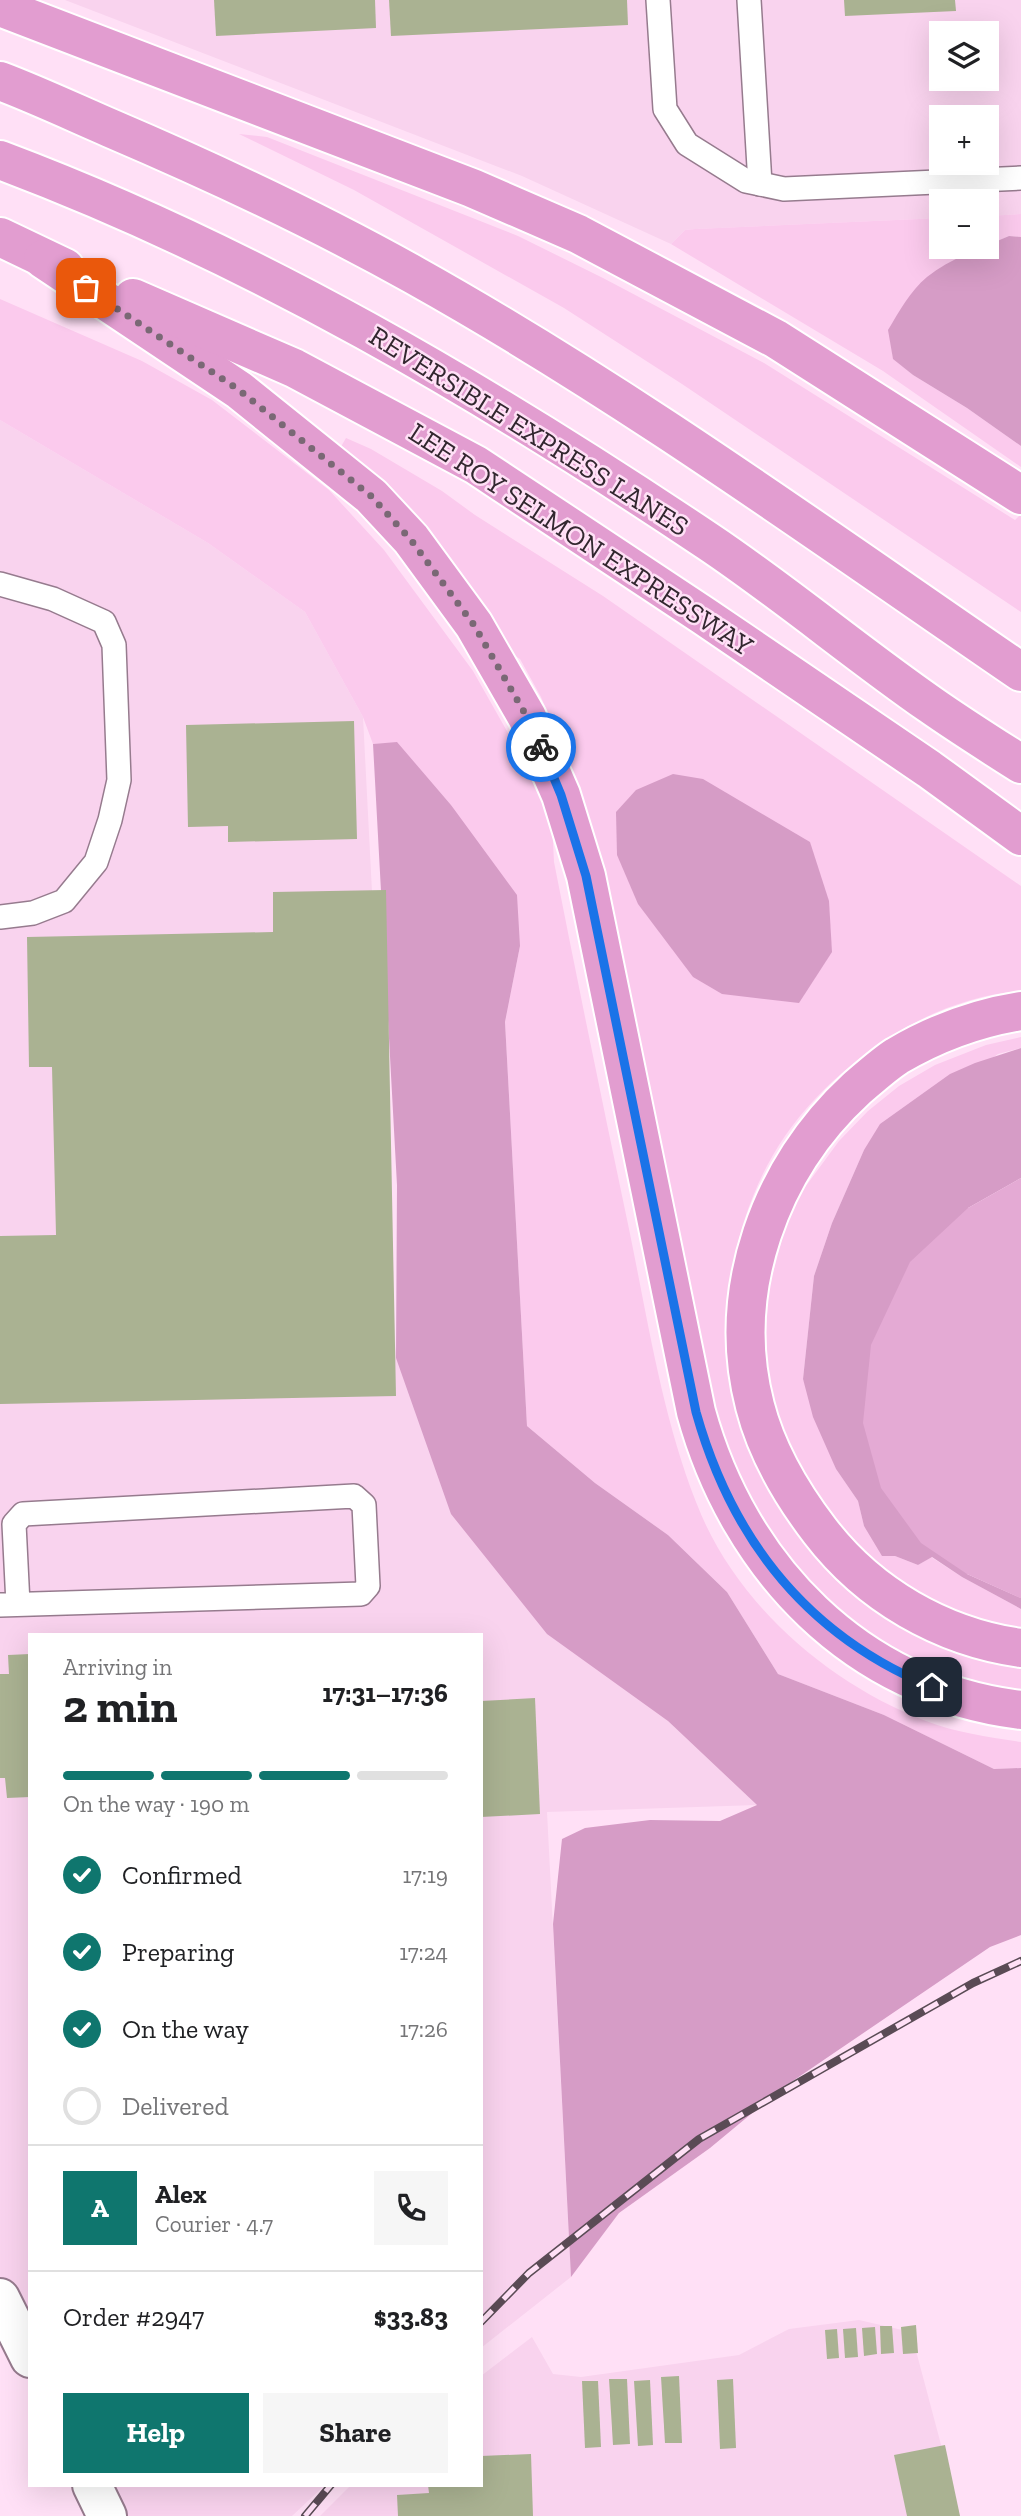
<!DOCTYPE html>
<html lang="en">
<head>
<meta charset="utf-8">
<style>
	:root { --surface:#fff; --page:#f6f6f6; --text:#202124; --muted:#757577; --line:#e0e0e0; --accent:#0f766e }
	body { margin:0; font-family:"Zilla Slab",serif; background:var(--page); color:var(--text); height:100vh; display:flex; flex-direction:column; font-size:26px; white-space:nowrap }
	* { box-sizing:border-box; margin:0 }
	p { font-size:23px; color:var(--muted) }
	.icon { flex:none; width:38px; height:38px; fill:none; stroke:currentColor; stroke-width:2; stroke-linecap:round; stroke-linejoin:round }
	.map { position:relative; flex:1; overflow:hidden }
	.drawer { position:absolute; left:28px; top:1633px; width:455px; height:854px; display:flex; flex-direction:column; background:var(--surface); border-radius:0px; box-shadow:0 7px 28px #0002 }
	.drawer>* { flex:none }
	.controls { position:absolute; left:929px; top:21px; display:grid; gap:14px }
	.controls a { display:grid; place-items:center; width:70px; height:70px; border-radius:0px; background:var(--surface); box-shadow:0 7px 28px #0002; font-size:35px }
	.pin { position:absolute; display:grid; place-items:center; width:60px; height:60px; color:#fff; margin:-30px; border-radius:14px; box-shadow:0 4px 10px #0006 }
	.courier { position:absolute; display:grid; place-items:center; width:70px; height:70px; margin:-35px; border:5px solid #1a73e8; border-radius:50%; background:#fff; color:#222; box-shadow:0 2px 9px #0007 }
	.head em { font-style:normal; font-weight:700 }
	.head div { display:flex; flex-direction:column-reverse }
	.head { display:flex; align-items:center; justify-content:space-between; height:119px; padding:0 35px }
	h1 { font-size:46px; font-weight:700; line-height:52px }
	.bar { display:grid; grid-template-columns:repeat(4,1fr); gap:10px 7px; align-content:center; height:84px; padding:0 35px }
	.bar i { height:9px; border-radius:5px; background:var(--line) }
	.bar .current { background:var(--accent) }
	.bar p { grid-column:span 4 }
	.line { display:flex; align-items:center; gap:18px; padding:0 35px; border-top:2px solid var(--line) }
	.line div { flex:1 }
	.round { display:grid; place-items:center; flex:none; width:74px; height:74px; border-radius:0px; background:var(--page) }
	ol { padding:0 35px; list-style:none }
	li { display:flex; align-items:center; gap:21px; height:77px }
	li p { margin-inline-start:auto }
	li .icon { padding:7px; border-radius:50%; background:var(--accent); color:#fff; stroke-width:4 }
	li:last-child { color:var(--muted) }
	li i { width:38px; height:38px; border:4px solid var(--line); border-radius:50% }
	.cta { display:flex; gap:14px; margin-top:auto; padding:14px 35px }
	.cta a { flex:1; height:80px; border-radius:0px; background:var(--accent); color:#fff; font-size:28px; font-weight:700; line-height:80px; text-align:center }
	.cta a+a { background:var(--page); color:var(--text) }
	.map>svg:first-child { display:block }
	.built { fill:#f9d3ee; fill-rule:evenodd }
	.green { fill:#fbcaed }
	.forest { fill:#d69cc6 }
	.water { fill:#e4aad4 }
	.building { fill:#aab292 }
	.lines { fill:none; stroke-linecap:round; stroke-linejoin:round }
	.lane-casing { stroke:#967b8e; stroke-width:26 }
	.secondary-casing { stroke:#967b8e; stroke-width:42 }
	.highway-casing { stroke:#fff; stroke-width:42 }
	.lane { stroke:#fff; stroke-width:23 }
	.secondary { stroke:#fff; stroke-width:38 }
	.highway { stroke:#e29dd0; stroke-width:38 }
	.rail-casing { stroke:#5a4b55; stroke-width:8 }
	.rail { stroke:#ffe0f6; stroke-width:5; stroke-dasharray:16; stroke-linecap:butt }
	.done { stroke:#7a6875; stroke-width:7; stroke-dasharray:0 12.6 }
	.route { stroke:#1a73e8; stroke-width:9 }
	.labels { text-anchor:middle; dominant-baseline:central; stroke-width:5; stroke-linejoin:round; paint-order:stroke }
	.street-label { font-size:28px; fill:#32272f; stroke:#ffe0f6 }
</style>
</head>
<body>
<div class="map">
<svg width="1021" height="2516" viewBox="0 0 1021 2516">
	<rect width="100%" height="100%" fill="#ffe0f6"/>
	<g class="built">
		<path d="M65 0H1021V214L987 216V201H942L941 218 695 229 685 230 671 244 522 176ZM942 33H987V79H942ZM942 117H987V163H942Z"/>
		<path d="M0 420 208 543 305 612 363 717 396 1358 668 1721 757 1805 547 1812 571 2277 481 2348V1634H30V2340L0 2278Z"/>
		<path d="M859 2320 911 2332 960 2516H320L351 2485H481V2376L532 2337 553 2374 581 2377 739 2355 789 2329Z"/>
		<path d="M98 2485H325L292 2516H113Z"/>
	</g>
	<g class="green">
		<path d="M239 134 267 137 518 236 603 278 764 363 1015 520 1021 514V612L682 384 564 308 354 190Z"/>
		<path d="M1021 214V237L1009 236 987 246V216Z"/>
		<path d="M941 218 942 247H984C933 269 917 282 889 330L893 358 913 375 967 408 1021 446V467L883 371 671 244 685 230 695 229Z"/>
		<path d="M0 299 142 361 212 400 329 490 384 550 473 671 516 747 552 822 554 862C578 984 603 1106 629 1229 648 1321 662 1415 696 1502 734 1602 827 1683 926 1721 957 1733 989 1737 1021 1742V1768L994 1769 884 1715 778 1674 727 1592 668 1535 595 1483 527 1426 505 1022 520 946 451 805 397 743 373 744 363 717 305 612 208 543 0 420Z"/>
		<path d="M346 438 371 449 442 491 475 515 603 596 1021 886V991C959 995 896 1027 849 1067 825 1087 803 1110 785 1136 729 1218 713 1330 741 1425 751 1460 770 1494 791 1524 807 1548 827 1573 849 1592 897 1633 952 1651 1011 1667L1021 1668V1696L954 1680 848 1625 748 1512 707 1384 683 1252 617 927 591 824 577 783 541 697 520 659 503 648 339 450Z"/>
		<path d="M1021 1037V1048L998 1054 864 1150 832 1223 814 1276 803 1379 836 1469 858 1501 864 1526 895 1556 918 1565 931 1557 962 1577 1021 1609V1633L964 1619 909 1592 831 1523 778 1428 762 1341 766 1288 773 1273 785 1228 800 1194 839 1141 868 1111 899 1086 935 1065 986 1045Z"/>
	</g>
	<g class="forest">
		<path d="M1009 236 1021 237V446L967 408 913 375 893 359 888 330C899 312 910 291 927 277 951 258 981 248 1009 236Z"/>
		<path d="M397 742 451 805 517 895 520 946 505 1022 527 1426 595 1483 668 1535 727 1592 778 1674 884 1715 994 1769 1021 1768V1935L990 1947 781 2089 710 2148 619 2213 571 2277 553 1924 562 1839 585 1828 650 1820 720 1821 757 1805 668 1721 547 1634 451 1514 396 1358 397 1185 373 744Z"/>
		<path d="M673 774 703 779 810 842 829 901 832 952 799 1003 722 994 693 977 638 904 617 855 616 812 636 790Z"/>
		<path d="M1021 1048V1178L968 1208 967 1574 1021 1598V1609L962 1577 932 1557 918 1565 895 1556H882L864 1526 858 1501 836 1469 813 1417 803 1379 814 1276 832 1223 864 1150 880 1124 950 1074 975 1063Z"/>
	</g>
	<path class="water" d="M1021 1178V1598H1020L967 1574 921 1543 881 1488 863 1423 871 1345 910 1262 968 1208Z"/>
	<g class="building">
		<path d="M214 0H375L376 28 216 36Z"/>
		<path d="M389 0H627L628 25 391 36Z"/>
		<path d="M844 0H955L956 11 845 16Z"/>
		<path d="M354 721 357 839 228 842V826L188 827 186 725Z"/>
		<path d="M386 890 396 1396 0 1404V1236L56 1235 52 1067H29L27 937 273 932V892Z"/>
		<path d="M30 1654V1797L7 1798 5 1778H0V1674H9L8 1655Z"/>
		<path d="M535 1698 540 1814 481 1817V1701Z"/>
		<path d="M916 2325 918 2353 903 2354 901 2327Z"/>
		<path d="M880 2326H892L894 2353 881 2354Z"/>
		<path d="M875 2327 877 2354 864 2356 862 2328Z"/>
		<path d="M856 2328 858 2357 845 2358 843 2329Z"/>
		<path d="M837 2329 839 2358 827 2359 825 2330Z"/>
		<path d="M679 2376 682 2443H665L661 2377Z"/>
		<path d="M609 2379H627L630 2444 613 2445Z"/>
		<path d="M733 2379 736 2448 720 2449 717 2380Z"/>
		<path d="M650 2380 653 2445 638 2446 634 2381Z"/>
		<path d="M582 2381H598L601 2447 585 2448Z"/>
		<path d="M945 2445 960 2516H907L894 2455Z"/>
		<path d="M531 2454 533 2516H398L397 2495 429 2493 428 2485H481V2456Z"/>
	</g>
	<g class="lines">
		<g class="lane-casing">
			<g id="lane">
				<path d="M658 0 665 109 687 144 746 181 784 189 1021 178"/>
				<path d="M749 0 760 184"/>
				<path d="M0 584 53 599 104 622 114 645 119 780 110 820 96 862 64 901 33 913 0 917"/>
				<path d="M0 1605 361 1594 368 1586 364 1505 354 1496 23 1514 14 1524 18 1604"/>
			</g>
		</g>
		<g class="secondary-casing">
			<g id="secondary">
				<path d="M0 2298 30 2358"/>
				<path d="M92 2485 107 2516"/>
			</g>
		</g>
		<g class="highway-casing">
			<g id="highway">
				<path d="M0 7 472 188 578 234 776 339 1021 495"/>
				<path d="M0 81C37 95 73 112 110 128 213 172 316 220 414 275 625 393 822 536 1021 672"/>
				<path d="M0 160C253 255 485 392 709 542 785 593 856 653 931 705 961 726 991 745 1021 764"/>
				<path d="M0 237 65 268"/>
				<path d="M43 259 239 390 371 496 411 539 474 625 527 717 561 795 586 876 696 1412C739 1568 856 1690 1021 1710"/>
				<path d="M133 298 294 368 476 465 704 616 929 769 1021 836"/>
				<path d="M1021 1011C977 1018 936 1033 897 1056 883 1065 869 1078 856 1089 770 1168 725 1291 755 1406 767 1453 791 1493 820 1531 869 1595 942 1637 1021 1648"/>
			</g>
		</g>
		<use href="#lane" class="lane"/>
		<use href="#secondary" class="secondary"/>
		<use href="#highway" class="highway"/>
		<g class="rail-casing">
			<g id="rail">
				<path d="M481 2322 529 2273 699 2139 973 1983 1021 1961"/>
				<path d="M305 2516 331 2485"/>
			</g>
		</g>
		<use href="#rail" class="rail"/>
	</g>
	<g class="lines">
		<path class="done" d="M86 288 239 390 371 496 411 540 474 625 527 717 541 747"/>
		<path class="route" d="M541 747 561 795 586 876 696 1412C732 1540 808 1636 932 1687"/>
	</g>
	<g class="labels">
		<g class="street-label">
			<text transform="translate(529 431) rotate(32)">REVERSIBLE EXPRESS LANES</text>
			<text transform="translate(581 539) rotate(33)">LEE ROY SELMON EXPRESSWAY</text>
		</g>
	</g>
</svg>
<div class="controls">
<a><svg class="icon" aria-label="layers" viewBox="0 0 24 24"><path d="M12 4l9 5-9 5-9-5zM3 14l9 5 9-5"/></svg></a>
<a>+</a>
<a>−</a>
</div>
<div class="pin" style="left:86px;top:288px;background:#ea580c"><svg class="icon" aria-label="bag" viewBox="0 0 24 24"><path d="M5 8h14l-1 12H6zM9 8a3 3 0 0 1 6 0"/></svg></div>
<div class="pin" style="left:932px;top:1687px;background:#1f2937"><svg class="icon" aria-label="home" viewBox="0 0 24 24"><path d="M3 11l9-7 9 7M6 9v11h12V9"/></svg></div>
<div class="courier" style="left:541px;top:747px"><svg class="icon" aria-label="bike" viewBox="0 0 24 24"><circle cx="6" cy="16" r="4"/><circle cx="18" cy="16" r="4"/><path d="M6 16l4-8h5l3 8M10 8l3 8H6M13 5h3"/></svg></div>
<section class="drawer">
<div class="head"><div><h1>2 min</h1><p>Arriving in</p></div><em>17:31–17:36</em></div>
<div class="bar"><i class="current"></i><i class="current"></i><i class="current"></i><i></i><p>On the way · 190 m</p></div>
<ol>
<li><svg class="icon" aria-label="check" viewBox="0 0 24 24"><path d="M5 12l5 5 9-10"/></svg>Confirmed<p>17:19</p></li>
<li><svg class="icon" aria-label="check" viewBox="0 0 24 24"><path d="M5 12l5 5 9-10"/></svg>Preparing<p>17:24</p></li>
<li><svg class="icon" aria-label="check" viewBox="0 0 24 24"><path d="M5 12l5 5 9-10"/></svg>On the way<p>17:26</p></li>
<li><i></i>Delivered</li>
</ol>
<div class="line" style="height:126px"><b class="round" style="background:var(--accent);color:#fff">A</b><div><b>Alex</b><p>Courier · 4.7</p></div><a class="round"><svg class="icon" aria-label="phone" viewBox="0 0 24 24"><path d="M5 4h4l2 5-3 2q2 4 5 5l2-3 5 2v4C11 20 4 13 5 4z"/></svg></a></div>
<div class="line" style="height:91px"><div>Order #2947</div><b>$33.83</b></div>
<div class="cta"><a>Help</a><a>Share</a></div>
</section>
</div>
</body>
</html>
